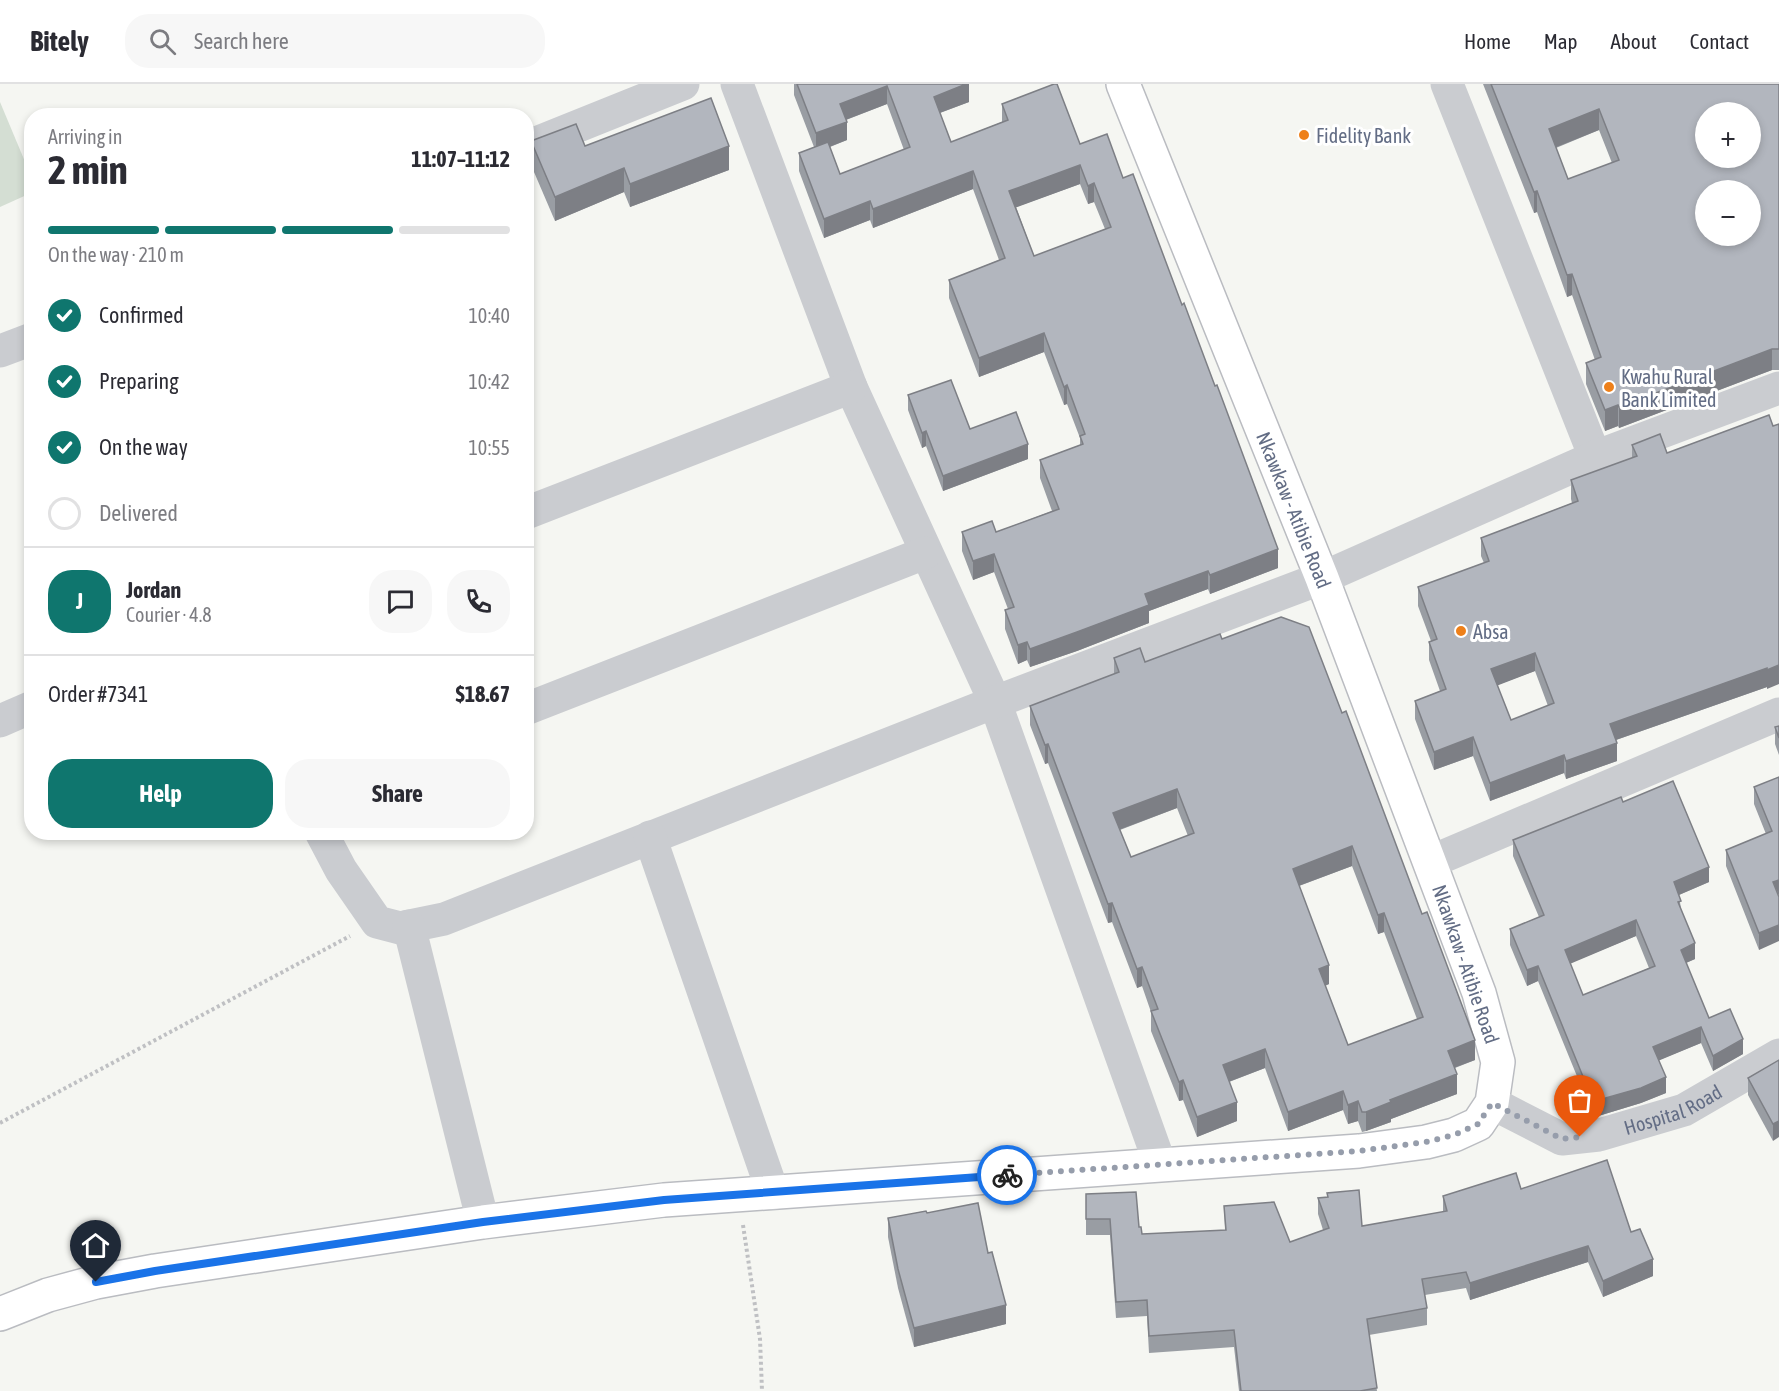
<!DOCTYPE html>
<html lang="en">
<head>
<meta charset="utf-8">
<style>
	:root { --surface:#fff; --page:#f7f7f7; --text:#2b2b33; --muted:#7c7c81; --line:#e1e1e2; --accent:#0f766e }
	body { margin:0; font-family:"Asap Condensed",sans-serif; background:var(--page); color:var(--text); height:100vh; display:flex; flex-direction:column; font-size:22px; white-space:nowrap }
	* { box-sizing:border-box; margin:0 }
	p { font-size:20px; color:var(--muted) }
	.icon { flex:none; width:33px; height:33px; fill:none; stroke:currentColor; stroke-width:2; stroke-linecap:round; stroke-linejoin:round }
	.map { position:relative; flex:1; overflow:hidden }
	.panel { position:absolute; left:24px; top:24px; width:510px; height:732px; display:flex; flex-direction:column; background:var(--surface); border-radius:24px; box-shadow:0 3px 9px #0003 }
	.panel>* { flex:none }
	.fabs { position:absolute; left:1695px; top:18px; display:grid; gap:12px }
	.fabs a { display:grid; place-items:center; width:66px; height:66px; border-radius:50%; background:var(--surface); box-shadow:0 3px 9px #0003; font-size:30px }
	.pin { position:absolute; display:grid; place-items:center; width:51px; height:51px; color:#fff; margin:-62px -26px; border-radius:50% 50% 50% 0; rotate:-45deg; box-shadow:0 0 6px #0007 }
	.pin .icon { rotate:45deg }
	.courier { position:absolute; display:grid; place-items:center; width:60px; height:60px; margin:-30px; border:4px solid #1a73e8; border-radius:50%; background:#fff; color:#222; box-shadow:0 2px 8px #0007 }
	.overview em { font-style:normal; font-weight:700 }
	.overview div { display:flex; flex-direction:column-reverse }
	.overview { display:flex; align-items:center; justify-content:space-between; height:102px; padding:0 24px }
	h1 { font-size:39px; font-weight:700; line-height:45px }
	.bar { display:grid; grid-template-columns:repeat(4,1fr); gap:9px 6px; align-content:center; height:72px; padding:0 24px }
	.bar i { height:8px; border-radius:4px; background:var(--line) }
	.bar .on { background:var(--accent) }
	.bar p { grid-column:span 4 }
	.line { display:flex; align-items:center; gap:15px; padding:0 24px; border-top:2px solid var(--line) }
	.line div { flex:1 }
	.round { display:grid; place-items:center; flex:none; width:63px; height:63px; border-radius:24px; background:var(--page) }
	ol { padding:0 24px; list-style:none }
	li { display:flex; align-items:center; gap:18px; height:66px }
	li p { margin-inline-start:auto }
	li .icon { padding:6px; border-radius:50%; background:var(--accent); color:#fff; stroke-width:4 }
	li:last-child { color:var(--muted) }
	li i { width:33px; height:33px; border:3px solid var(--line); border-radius:50% }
	.button { display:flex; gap:12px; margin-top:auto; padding:12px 24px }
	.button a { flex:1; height:69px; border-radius:24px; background:var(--accent); color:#fff; font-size:24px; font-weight:700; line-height:69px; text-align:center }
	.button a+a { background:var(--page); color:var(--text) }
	header { display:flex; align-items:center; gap:36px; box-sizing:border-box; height:84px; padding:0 30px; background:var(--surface); border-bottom:2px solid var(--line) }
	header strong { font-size:28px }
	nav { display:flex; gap:33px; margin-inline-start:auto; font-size:21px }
	.search { width:420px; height:54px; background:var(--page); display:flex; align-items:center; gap:15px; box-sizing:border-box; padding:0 21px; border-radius:24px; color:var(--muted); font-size:22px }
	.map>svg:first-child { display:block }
	.green { fill:#d4ded3 }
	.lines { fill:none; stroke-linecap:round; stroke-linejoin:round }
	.major-casing { stroke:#babcc1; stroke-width:36 }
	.path { stroke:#bfc0c3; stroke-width:4; stroke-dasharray:3 3; stroke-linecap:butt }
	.minor { stroke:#caccd0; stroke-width:33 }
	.major { stroke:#fff; stroke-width:33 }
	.wall { fill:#999da3; fill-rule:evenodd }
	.shaded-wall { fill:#7d7f85 }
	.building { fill:#b2b6be; stroke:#7d7f85; stroke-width:1.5; fill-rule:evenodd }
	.done { stroke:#969dab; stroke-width:6; stroke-dasharray:0 10.8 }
	.route { stroke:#1a73e8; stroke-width:8 }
	.poi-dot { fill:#ee801a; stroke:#fff; stroke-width:2 }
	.labels { text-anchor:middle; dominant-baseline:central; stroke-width:6; stroke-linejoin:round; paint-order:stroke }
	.poi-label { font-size:20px; fill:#636d85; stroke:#fff; text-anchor:start }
	.street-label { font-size:20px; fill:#636d85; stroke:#fff }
</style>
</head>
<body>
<header>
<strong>Bitely</strong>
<div class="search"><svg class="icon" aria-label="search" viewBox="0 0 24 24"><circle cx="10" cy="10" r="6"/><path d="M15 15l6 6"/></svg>Search here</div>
<nav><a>Home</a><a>Map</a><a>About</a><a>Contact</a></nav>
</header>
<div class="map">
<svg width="1779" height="1307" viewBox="0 0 1779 1307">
	<rect width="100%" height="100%" fill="#f5f6f2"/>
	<path class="green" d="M0 18 31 92V109L0 123Z"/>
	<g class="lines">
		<g class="major-casing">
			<path id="major" d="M0 1230 48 1211 96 1198 155 1187 483 1138 664 1116 1359 1067 1426 1058 1454 1051 1478 1040 1492 1019 1498 978 1479 909 1322 494 1123 0"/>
		</g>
		<g class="path">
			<path d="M0 1039 350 852"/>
			<path d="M743 1141 760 1255 762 1307"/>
		</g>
		<g class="minor">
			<path d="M737 0 851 303 995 618 1160 1080"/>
			<path d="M1447 0 1595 373"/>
			<path d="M526 63 683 0"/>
			<path d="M0 267 32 255"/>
			<path d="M526 429 851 303"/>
			<path d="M526 625 925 469"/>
			<path d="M0 637 32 623"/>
			<path d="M321 748 341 786 377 838 400 844 444 835 995 618 1322 494 1595 373 1779 304"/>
			<path d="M650 753 773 1109"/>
			<path d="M1430 778 1779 630"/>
			<path d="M409 842 483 1138"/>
			<path id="s1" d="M1492 1019 1562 1055 1599 1051 1684 1026 1779 971"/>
		</g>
		<use href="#major" class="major"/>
	</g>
	<g class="wall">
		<path d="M794 0H969V18L940 29 951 58 1002 38V20L1080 60 1123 94 1278 484 1210 510 1208 505 1149 527V539L1077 567 1030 583 1027 576 1018 580 1005 545V526L1008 525 994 488 973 496 962 467V448H996L1052 427 1040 394V376L1080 361V354L1067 320 1064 321 1044 268 979 293 949 214V196L999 176 973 105 873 144 870 136 824 154 799 87V69L814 63 794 11ZM887 20 904 66 840 90 830 63 847 56 846 36ZM1080 100 1088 120 1094 118 1105 145 1034 172 1016 123Z"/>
		<path d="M1483 0H1779V286H1772L1619 344 1618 342 1605 347 1586 300V279L1595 276 1572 211 1567 213 1537 128 1534 129ZM1599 46 1612 79 1568 95 1556 64Z"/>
		<path d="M531 57 585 62 729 86 630 123 624 108 555 137 531 81Z"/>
		<path d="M908 311 970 345 1028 375 943 407 926 362 922 364 908 326Z"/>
		<path d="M1769 331 1767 605V603L1616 656 1617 677 1566 695 1564 689 1490 717 1473 672 1434 686 1415 635V617L1440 607 1429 576V558L1431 557 1418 522V503L1484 479 1481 472V454L1572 419 1571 415V396L1632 374V361L1667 369ZM1535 587 1548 622 1511 636 1497 601Z"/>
		<path d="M1222 555 1342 629 1475 976 1455 984 1457 1010 1391 1035V1038L1366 1047 1362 1048 1358 1037 1348 1040 1343 1026 1288 1047 1265 984 1229 998 1237 1037 1197 1053 1183 1016 1179 1017 1151 947V928L1142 902 1137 904 1112 838 1108 839 1048 679 1045 680 1030 641V622L1114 590V574L1145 578ZM1177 724 1188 752 1131 773 1120 746ZM1352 782 1378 850 1384 848 1417 935 1348 961 1325 902 1329 900 1299 802Z"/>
		<path d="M1779 642V671L1775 660V643Z"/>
		<path d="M1779 693 1759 866 1726 782V766L1766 750 1754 720V703Z"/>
		<path d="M1623 718 1709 798 1679 811 1681 825 1695 875 1686 879 1709 934 1743 970 1713 987 1701 959 1659 976 1666 1009 1641 1019 1595 1033 1577 1035 1571 1021V1005L1581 1002 1538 897 1527 902 1510 861V845L1539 833 1513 772V756ZM1636 852 1649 884 1583 911 1570 879Z"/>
		<path d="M1779 976 1773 1057 1748 1011V994Z"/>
		<path d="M1521 1105 1631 1148 1653 1192 1603 1213 1588 1178 1470 1216 1466 1204 1425 1211 1427 1224V1241L1369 1251 1377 1307H1239L1234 1263 1149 1269 1147 1232 1116 1234 1110 1151H1086V1110L1139 1143 1142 1150 1225 1146 1224 1122 1290 1158 1323 1146 1318 1130V1114L1362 1142 1443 1128V1112Z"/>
		<path d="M927 1129 988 1169 1006 1240 914 1263 898 1204 888 1153V1134Z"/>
	</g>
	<g class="shaded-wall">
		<path d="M966 0H969V18L934 31V13Z"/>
		<path d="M887 2V20L840 38V20Z"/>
		<path d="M1599 25V46L1549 66V45Z"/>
		<path d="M847 38V56L816 68V49Z"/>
		<path d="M729 62V86L630 123V100Z"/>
		<path d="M1080 81V100L1009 126V107Z"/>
		<path d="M624 84V108L555 137V113Z"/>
		<path d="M973 87V105L873 144V125Z"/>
		<path d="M1094 99V118L1088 120V102Z"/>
		<path d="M1537 107V128L1534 129V108Z"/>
		<path d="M870 117V136L824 154V135Z"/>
		<path d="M1572 190V211L1567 213V191Z"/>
		<path d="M1044 249V268L979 293V274Z"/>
		<path d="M1772 265V286L1619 344V323Z"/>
		<path d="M1067 301V320L1064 321V303Z"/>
		<path d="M1618 321V342L1605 347V326Z"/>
		<path d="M926 347V362L922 364V349Z"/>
		<path d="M1028 360V375L943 407V392Z"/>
		<path d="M1278 465V484L1210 510V491Z"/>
		<path d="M994 470V488L973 496V477Z"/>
		<path d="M1208 487V505L1149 527V539L1077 567 1030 583V565L1145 510Z"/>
		<path d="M1027 558V576L1018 580V561Z"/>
		<path d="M1535 569V587L1491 604V585Z"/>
		<path d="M1779 581V600L1767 605V586Z"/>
		<path d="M1767 584V603L1610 658V640Z"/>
		<path d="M1473 653V672L1434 686V668Z"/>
		<path d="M1617 659V677L1566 695V677Z"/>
		<path d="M1048 660V679L1045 680V661Z"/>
		<path d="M1564 671V689L1490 717V699Z"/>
		<path d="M1177 705V724L1113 748V729Z"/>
		<path d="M1352 762V782L1293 804V785Z"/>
		<path d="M1709 783V798L1674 813V798Z"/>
		<path d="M1779 796V812L1773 798Z"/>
		<path d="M1112 819V838L1108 839V820Z"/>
		<path d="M1384 829V848L1378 850V831Z"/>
		<path d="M1636 836V852L1565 882V866Z"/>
		<path d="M1779 841V857L1759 866V849Z"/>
		<path d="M1695 859V875L1681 881V866Z"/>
		<path d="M1329 881V900L1319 904V885Z"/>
		<path d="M1538 882V897L1527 902V886Z"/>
		<path d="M1142 883V902L1137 904V885Z"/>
		<path d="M1701 943V959L1653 979V963Z"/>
		<path d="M1743 955V970L1713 987V972Z"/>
		<path d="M1475 956V976L1448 986V967Z"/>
		<path d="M1265 965V984L1223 1000V981Z"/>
		<path d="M1457 990V1010L1391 1035V1038L1366 1047V1028L1390 1016Z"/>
		<path d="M1666 993V1009L1641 1019 1595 1033V1017Z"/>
		<path d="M1183 996V1016L1179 1017V998Z"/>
		<path d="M1343 1007V1026L1288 1047V1028Z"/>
		<path d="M1358 1017V1037L1348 1040V1021Z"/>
		<path d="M1237 1018V1037L1197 1053V1033Z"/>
		<path d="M1779 1037V1053L1773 1057V1040Z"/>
		<path d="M1588 1162V1178L1470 1216V1199Z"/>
		<path d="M1653 1175V1192L1603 1213V1197Z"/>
		<path d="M1006 1221V1240L914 1263V1244Z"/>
	</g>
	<g class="building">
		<path d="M797 0H966L934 13 951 58 1008 36 1002 20 1054 0H1057L1080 60 1107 50 1123 94 1133 90 1182 221 1184 219 1215 302 1217 301 1278 465 1210 491 1208 487 1145 510 1149 521 1077 548 1030 565 1027 558 1018 561 1005 526 1014 523 994 470 973 477 962 448 992 437 996 448 1059 425 1040 376 1083 360 1080 352 1085 350 1067 301 1064 303 1044 249 979 274 949 196 1005 174 973 87 873 125 870 117 824 135 799 69 828 58 840 90 910 63 887 2 840 20 847 38 816 49ZM1080 81 1088 102 1094 99 1111 143 1034 172 1009 107Z"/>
		<path d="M1491 0H1779V265H1772L1619 323 1618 321 1605 326 1586 279 1601 273 1572 190 1567 191 1537 107 1534 108ZM1599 25 1619 76 1568 95 1549 45ZM1706 28H1750V74H1706ZM1706 106H1750V152H1706Z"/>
		<path d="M711 14 729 62 630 100 624 84 555 113 531 57 576 40 585 62Z"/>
		<path d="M951 296 970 345 1016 328 1028 360 943 392 926 347 922 349 908 311Z"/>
		<path d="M1769 331 1773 342 1779 340V581L1767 586V584L1610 640 1617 659 1566 677 1564 671 1490 699 1473 653 1434 668 1415 617 1446 605 1429 558 1437 555 1418 503 1489 477 1481 454 1578 417 1571 396 1637 372 1632 361 1660 350 1667 369ZM1535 569 1554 619 1511 636 1491 585Z"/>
		<path d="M1281 533 1309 543 1342 629 1346 627 1422 830 1427 828 1475 956 1448 967 1457 990 1390 1016 1391 1018 1366 1028H1362L1358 1017 1348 1021 1343 1007 1288 1028 1265 965 1223 981 1237 1018 1197 1033 1183 996 1179 998 1151 927 1158 925 1142 883 1137 885 1112 819 1108 820 1048 660 1045 661 1030 622 1119 588 1114 574 1140 564 1145 578 1220 550 1222 555ZM1177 705 1194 749 1131 773 1113 729ZM1352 762 1378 831 1384 829 1423 933 1348 961 1319 885 1329 881 1293 785Z"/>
		<path d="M1779 642V654L1775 643Z"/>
		<path d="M1779 693V796L1773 798 1779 813V841L1759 849 1726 766 1772 747 1754 703Z"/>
		<path d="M1673 697 1709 783 1674 798 1681 817 1678 818 1695 859 1681 866 1709 934 1730 925 1743 955 1713 972 1701 943 1653 963 1666 993 1641 1004 1595 1017 1577 1019 1571 1005 1586 1000 1538 882 1527 886 1510 845 1544 831 1513 756 1621 713 1623 718ZM1636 836 1655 882 1583 911 1565 866Z"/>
		<path d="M1779 976V1037L1773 1040 1748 994Z"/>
		<path d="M1607 1076 1631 1148 1640 1145 1653 1175 1603 1197 1588 1162 1470 1199 1466 1188 1422 1195 1427 1224 1367 1235 1377 1304 1360 1307H1241L1234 1246 1149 1252 1147 1216 1116 1218 1110 1135H1086V1110L1136 1108 1139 1143H1141L1142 1150 1226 1146 1224 1122 1274 1118 1290 1158 1329 1144 1318 1114 1328 1113 1327 1109 1359 1106 1362 1142 1447 1127 1443 1112 1516 1089 1521 1105Z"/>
		<path d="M978 1119 988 1169 992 1168 1006 1221 914 1244 898 1185 888 1134 926 1127 927 1129Z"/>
	</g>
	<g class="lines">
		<path class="done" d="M1007 1091 1359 1067 1426 1058 1454 1051 1478 1040 1492 1019 1562 1055 1580 1053"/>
		<path class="route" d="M96 1198 155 1187 483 1138 664 1116 1007 1091"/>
	</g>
	<g class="poi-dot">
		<circle cx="1304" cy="51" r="6"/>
		<circle cx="1609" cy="303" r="6"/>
		<circle cx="1461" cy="547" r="6"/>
	</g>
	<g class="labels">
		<g class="poi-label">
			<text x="1316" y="51">Fidelity Bank</text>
			<text x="1621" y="292">Kwahu Rural<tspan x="1621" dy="23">Bank Limited</tspan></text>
			<text x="1473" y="547">Absa</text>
		</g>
		<g class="street-label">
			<text transform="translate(1294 426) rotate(68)">Nkawkaw - Atibie Road</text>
			<text transform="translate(1466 880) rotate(71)">Nkawkaw - Atibie Road</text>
			<text stroke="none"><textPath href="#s1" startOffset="194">Hospital Road</textPath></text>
		</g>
	</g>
</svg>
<div class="fabs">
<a>+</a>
<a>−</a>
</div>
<div class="pin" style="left:1580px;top:1053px;background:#ea580c"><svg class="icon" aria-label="bag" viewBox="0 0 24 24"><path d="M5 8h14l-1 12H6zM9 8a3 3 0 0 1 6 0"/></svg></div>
<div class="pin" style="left:96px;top:1198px;background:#1f2937"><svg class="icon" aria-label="home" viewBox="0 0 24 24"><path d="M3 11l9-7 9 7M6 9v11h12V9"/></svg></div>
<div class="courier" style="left:1007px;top:1091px"><svg class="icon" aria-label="bike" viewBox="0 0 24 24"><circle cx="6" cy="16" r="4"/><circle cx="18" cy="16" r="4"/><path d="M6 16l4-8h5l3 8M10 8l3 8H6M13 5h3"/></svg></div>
<section class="panel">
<div class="overview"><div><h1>2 min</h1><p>Arriving in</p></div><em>11:07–11:12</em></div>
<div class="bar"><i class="on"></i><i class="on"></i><i class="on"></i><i></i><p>On the way · 210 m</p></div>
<ol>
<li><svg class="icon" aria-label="check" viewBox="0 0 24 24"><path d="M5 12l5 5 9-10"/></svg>Confirmed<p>10:40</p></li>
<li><svg class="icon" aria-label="check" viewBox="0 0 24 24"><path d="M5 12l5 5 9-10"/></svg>Preparing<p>10:42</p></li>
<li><svg class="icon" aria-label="check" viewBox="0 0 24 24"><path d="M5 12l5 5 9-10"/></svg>On the way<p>10:55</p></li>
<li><i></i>Delivered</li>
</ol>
<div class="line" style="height:108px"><b class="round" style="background:var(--accent);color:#fff">J</b><div><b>Jordan</b><p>Courier · 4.8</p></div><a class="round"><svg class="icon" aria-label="chat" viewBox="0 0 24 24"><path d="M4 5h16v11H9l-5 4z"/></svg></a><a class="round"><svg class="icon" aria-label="phone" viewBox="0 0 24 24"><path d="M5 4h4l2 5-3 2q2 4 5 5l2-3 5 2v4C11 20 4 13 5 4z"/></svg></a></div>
<div class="line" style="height:78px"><div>Order #7341</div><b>$18.67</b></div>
<div class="button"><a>Help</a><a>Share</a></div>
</section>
</div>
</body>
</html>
